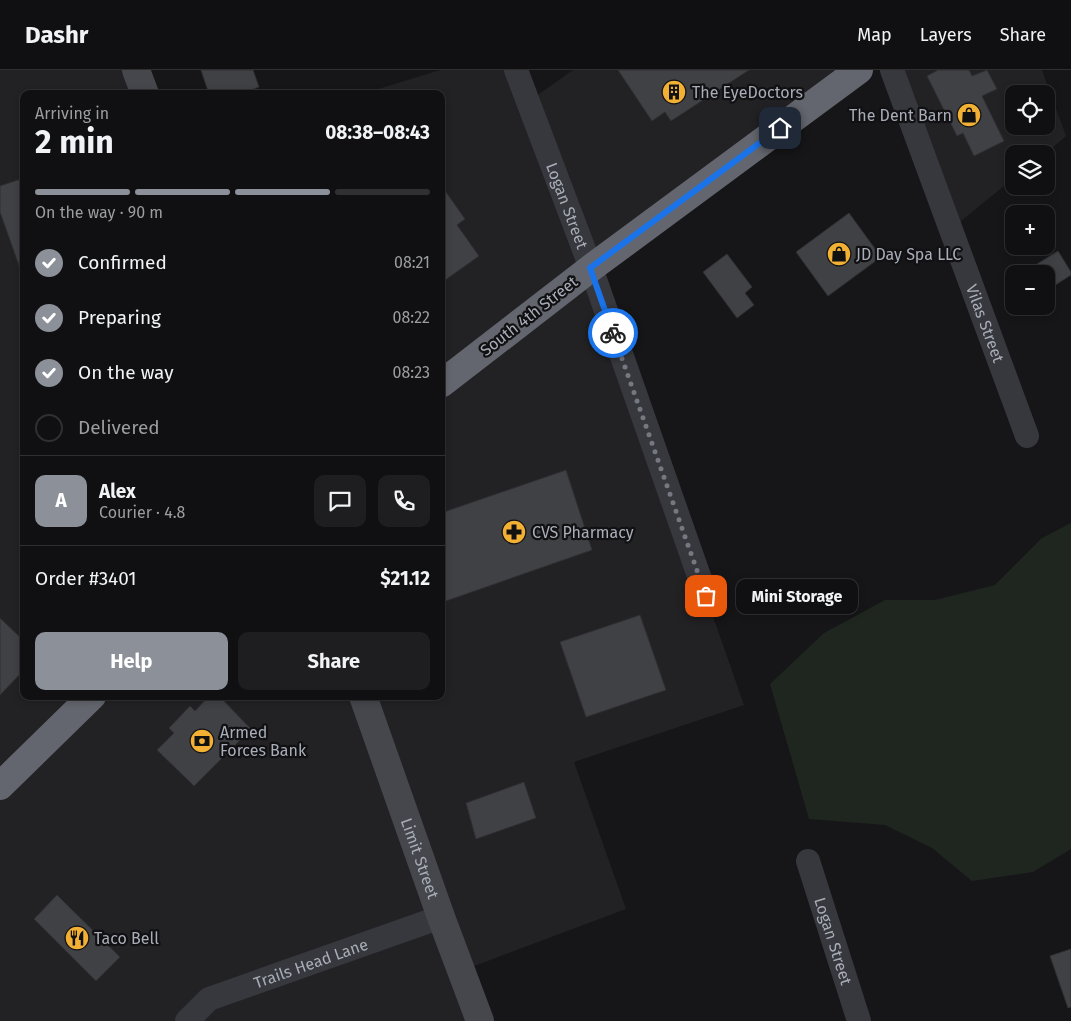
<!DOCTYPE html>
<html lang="en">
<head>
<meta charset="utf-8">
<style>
	:root { --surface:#101012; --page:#1e1e20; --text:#f1f3f6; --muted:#9c9d9f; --line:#303032; --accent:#8c9099 }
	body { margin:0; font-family:"Fira Sans",sans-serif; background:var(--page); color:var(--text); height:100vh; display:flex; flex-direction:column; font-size:19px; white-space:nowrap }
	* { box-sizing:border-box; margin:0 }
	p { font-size:16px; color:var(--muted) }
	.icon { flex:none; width:28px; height:28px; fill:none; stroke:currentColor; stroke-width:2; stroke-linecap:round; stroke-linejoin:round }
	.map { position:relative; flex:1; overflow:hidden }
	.panel { position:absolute; left:20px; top:20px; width:425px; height:610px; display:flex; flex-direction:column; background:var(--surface); border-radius:10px; box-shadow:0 2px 8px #0003,0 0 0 1px var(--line) }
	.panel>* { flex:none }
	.fabs { position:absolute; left:1005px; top:15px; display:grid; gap:10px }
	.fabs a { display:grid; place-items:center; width:50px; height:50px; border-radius:10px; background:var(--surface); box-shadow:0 2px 8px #0003,0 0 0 1px var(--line); font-size:25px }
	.pin { position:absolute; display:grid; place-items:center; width:42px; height:42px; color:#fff; margin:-21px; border-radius:10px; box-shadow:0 2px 8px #0006 }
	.courier { position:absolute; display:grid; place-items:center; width:50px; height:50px; margin:-25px; border:4px solid #1a73e8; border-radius:50%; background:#fff; color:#222; box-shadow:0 1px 6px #0007 }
	.bubble { position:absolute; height:35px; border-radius:10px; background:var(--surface); box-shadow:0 2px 8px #0003,0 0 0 1px var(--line); font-size:16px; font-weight:700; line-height:35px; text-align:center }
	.headline em { font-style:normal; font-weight:700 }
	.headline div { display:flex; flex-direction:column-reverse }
	.headline { display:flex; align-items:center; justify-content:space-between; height:85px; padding:0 15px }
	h1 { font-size:32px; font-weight:700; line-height:38px }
	.bar { display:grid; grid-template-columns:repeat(4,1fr); gap:8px 5px; align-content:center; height:60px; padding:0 15px }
	.bar i { height:6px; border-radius:4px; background:var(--line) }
	.bar .on { background:var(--accent) }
	.bar p { grid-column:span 4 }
	.line { display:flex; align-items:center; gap:12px; padding:0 15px; border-top:1px solid var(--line) }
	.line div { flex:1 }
	.round { display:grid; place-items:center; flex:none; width:52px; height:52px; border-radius:10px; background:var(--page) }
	ol { padding:0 15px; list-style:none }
	li { display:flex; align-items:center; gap:15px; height:55px }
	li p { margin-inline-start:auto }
	li .icon { padding:5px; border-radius:50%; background:var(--accent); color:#fff; stroke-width:4 }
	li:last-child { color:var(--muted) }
	li i { width:28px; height:28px; border:2px solid var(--line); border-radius:50% }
	.primary-button { display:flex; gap:10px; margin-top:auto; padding:10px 15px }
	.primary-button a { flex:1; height:58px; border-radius:10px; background:var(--accent); color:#fff; font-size:20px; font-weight:700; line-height:58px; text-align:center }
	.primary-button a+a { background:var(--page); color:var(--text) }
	header { display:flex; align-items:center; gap:30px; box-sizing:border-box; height:70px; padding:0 25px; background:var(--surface); border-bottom:1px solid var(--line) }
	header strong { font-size:24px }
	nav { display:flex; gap:28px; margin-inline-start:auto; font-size:18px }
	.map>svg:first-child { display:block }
	.built { fill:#222225; fill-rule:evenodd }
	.green { fill:#1e261f }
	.building { fill:#404145; stroke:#303034 }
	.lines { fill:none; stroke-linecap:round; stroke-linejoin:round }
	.street { stroke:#37383d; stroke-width:24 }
	.secondary { stroke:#45474d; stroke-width:28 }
	.highway { stroke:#63666e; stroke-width:28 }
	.done { stroke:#757880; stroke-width:5; stroke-dasharray:0 9 }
	.route { stroke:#1a73e8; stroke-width:6 }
	.labels { text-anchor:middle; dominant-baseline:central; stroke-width:4.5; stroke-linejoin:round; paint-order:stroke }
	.poi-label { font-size:16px; fill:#a8adb8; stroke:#111113; text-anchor:start }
	.street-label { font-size:16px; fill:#a8adb8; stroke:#111113 }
</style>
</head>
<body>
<header>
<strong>Dashr</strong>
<nav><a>Map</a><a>Layers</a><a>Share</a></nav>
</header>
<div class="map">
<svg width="1071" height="951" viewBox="0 0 1071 951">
	<rect width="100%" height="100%" fill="#161618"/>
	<g class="built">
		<path d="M0 0H136L145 24H24V626H441V24H362L440 0H516L528 32 573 0H859L591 198 744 635 574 692 626 839 461 901 480 951H0Z"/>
		<path d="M892 0H1042L1066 66 1045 84H1014V108L951 159ZM1014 24H1046V56H1014Z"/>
	</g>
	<path class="green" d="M1071 453V779L1033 802 972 811 932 778 885 755 809 749 770 614 824 563 885 530H935L995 515 1042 468Z"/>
	<g class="building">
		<path d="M201 0H253L259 17 240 24H209Z"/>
		<path d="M618 0H749L671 51 665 42 652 51Z"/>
		<path d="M938 0H969L972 6 987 0 997 19 982 26 1004 71 974 86 963 63 957 66 927 6Z"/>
		<path d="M24 108V201H21L0 142V116Z"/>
		<path d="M441 115 465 149 457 155 479 186 441 213Z"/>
		<path d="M849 143 881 187 828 226 796 182Z"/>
		<path d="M1058 181 1071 202V205L1046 221V204H1021Z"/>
		<path d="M727 184 752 217 745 223 754 235 737 248 703 202Z"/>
		<path d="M566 400 592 480 446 531 441 516V443Z"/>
		<path d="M640 545 666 620 586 647 560 572Z"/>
		<path d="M0 548 24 571V600L0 625Z"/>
		<path d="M209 626H219L251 659 194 716 157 680 174 663 169 658 190 636 195 641Z"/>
		<path d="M524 712 536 748 476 769 466 733Z"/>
		<path d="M57 825 120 887 96 911 34 849Z"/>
		<path d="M1071 879V937L1068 938 1050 886Z"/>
	</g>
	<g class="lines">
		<g class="street">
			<path id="s1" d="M516 0 591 198 706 526"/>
			<path id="s2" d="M892 0 1027 366"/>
			<path id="s3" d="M808 791 859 951"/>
			<path id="s4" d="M187 951 209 929 441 847"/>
		</g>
		<g class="secondary">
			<path d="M136 0 145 24"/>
			<path id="s5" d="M363 626 441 847 480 951"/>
		</g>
		<g class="highway">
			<path d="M441 314 591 198 859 0"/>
			<path d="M0 716 92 626"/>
		</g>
	</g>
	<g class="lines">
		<path class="done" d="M613 263 706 526"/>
		<path class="route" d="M613 263 590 198 780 58"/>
	</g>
	<defs>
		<g id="building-disc" transform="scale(1.25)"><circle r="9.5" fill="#f2b134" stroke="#111113"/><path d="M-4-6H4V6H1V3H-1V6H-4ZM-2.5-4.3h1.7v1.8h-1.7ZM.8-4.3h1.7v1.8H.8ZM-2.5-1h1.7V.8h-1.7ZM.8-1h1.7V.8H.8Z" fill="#111"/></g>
		<g id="shop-disc" transform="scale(1.25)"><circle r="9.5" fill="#f2b134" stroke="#111113"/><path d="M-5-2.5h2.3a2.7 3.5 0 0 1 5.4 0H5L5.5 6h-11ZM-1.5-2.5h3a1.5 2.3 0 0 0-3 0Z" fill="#111"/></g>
		<g id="pharmacy-disc" transform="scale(1.25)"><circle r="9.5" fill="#f2b134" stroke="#111113"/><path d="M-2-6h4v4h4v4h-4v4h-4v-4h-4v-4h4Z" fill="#111"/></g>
		<g id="bank-disc" transform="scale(1.25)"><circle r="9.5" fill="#f2b134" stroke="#111113"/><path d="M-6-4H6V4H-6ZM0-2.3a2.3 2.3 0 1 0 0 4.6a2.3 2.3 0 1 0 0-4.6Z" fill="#111"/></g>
		<g id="restaurant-disc" transform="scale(1.25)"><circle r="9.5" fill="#f2b134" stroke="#111113"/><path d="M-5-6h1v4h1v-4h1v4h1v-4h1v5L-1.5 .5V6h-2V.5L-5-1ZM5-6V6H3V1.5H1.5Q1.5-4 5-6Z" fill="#111"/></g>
	</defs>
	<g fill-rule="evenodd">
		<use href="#building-disc" x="674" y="22"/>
		<use href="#shop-disc" x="969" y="45"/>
		<use href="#shop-disc" x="839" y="184"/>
		<use href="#pharmacy-disc" x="514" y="462"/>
		<use href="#bank-disc" x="202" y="671"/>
		<use href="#restaurant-disc" x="77" y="868"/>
	</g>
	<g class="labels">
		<g class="poi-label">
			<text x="692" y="22">The EyeDoctors</text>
			<text x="952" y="45" text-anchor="end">The Dent Barn</text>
			<text x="856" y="184">JD Day Spa LLC</text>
			<text x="532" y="462">CVS Pharmacy</text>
			<text x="220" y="662">Armed<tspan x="220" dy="18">Forces Bank</tspan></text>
			<text x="94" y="868">Taco Bell</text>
		</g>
		<g class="street-label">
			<text stroke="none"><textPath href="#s1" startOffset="145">Logan Street</textPath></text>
			<text transform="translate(529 246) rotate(-38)">South 4th Street</text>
			<text stroke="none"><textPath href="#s2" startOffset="270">Vilas Street</textPath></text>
			<text stroke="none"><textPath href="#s5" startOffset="172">Limit Street</textPath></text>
			<text stroke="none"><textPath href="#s3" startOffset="84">Logan Street</textPath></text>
			<text stroke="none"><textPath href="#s4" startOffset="139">Trails Head Lane</textPath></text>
		</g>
	</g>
</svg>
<div class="fabs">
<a><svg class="icon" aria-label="locate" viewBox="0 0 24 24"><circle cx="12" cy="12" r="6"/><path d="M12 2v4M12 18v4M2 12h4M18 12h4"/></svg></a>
<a><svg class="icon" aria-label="layers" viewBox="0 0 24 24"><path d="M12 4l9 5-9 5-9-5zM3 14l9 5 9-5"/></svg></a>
<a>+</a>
<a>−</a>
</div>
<div class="pin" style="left:706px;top:526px;background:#ea580c"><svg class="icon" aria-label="bag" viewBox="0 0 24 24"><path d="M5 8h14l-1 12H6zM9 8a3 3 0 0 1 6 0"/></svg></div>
<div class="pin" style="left:780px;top:58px;background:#1f2937"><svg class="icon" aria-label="home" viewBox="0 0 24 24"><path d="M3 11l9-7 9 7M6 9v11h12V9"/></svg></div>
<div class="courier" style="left:613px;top:263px"><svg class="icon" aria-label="bike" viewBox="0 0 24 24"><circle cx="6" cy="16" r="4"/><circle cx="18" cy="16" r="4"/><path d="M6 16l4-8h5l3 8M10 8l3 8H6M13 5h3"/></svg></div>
<div class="bubble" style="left:736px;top:509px;width:122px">Mini Storage</div>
<section class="panel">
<div class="headline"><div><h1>2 min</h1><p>Arriving in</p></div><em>08:38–08:43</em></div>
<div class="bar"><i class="on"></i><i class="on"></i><i class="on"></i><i></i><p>On the way · 90 m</p></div>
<ol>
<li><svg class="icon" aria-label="check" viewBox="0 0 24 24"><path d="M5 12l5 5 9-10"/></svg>Confirmed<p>08:21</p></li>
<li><svg class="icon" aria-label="check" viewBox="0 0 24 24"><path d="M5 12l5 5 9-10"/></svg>Preparing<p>08:22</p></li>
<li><svg class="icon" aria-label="check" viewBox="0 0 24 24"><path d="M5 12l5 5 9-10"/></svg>On the way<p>08:23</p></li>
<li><i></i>Delivered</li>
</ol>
<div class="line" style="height:90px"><b class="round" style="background:var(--accent);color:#fff">A</b><div><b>Alex</b><p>Courier · 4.8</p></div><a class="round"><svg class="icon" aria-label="chat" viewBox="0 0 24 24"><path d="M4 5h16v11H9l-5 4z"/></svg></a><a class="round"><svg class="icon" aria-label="phone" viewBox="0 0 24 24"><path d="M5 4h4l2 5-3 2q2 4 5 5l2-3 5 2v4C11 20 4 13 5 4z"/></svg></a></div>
<div class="line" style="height:65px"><div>Order #3401</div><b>$21.12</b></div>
<div class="primary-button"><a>Help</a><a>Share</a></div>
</section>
</div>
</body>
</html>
